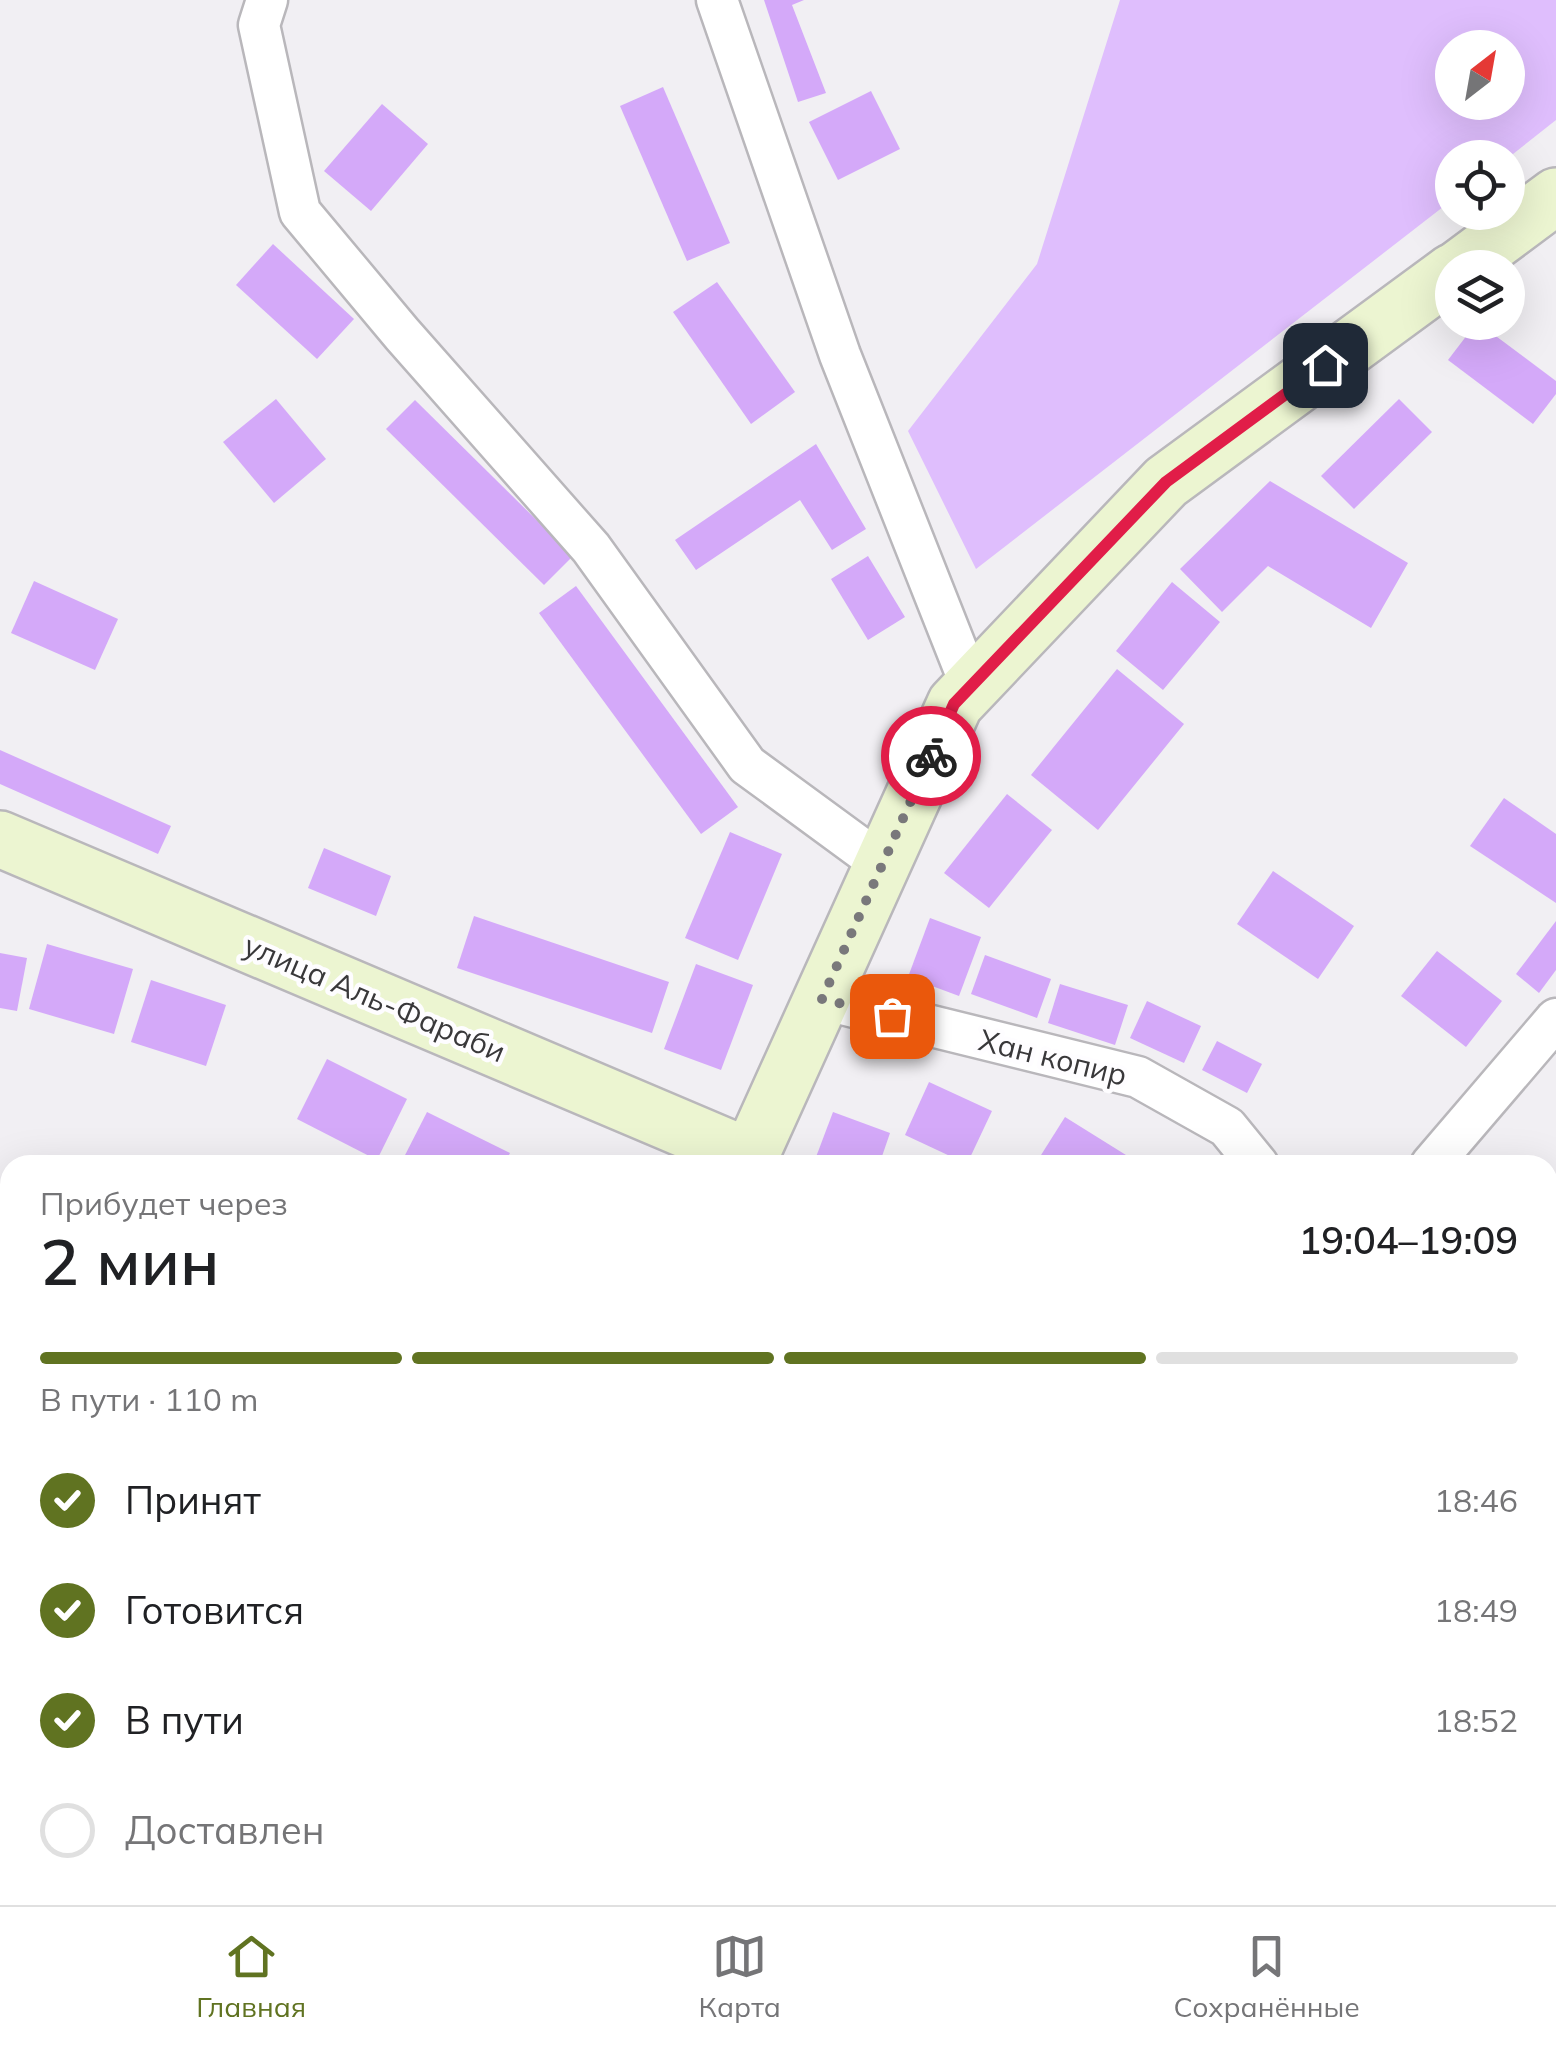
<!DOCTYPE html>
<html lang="ru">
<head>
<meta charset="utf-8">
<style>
	:root { --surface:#fff; --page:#f6f6f6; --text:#202124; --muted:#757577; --line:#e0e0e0; --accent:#607321 }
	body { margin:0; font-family:Mulish,sans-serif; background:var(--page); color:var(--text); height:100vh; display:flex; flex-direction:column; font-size:38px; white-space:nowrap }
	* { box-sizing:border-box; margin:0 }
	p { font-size:32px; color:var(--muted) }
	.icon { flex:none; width:55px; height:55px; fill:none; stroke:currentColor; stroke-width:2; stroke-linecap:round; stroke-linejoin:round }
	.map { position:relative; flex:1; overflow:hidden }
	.panel { position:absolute; left:0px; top:1155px; width:1558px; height:750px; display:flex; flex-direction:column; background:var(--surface); border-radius:30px 30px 0 0; box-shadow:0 10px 40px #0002 }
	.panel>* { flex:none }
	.needle { width:65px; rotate:31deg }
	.buttons { position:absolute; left:1435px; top:30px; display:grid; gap:20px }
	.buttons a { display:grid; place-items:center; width:90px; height:90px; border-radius:50%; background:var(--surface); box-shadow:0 10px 40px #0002; font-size:50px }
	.pin { position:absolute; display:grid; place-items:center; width:85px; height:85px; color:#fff; margin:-42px; border-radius:20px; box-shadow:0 5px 15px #0006 }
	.courier { position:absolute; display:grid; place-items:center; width:100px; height:100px; margin:-50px; border:8px solid #e11d48; border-radius:50%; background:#fff; color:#222; box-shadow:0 2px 12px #0007 }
	.summary em { font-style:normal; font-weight:600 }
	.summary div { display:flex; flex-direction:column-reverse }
	.summary { display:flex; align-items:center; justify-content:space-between; height:170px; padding:0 40px }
	h1 { font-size:65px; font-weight:600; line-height:75px }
	.bar { display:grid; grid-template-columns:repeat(4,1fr); gap:15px 10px; align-content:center; height:120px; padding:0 40px }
	.bar i { height:12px; border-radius:8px; background:var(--line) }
	.bar .on { background:var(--accent) }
	.bar p { grid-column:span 4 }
	ol { padding:0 40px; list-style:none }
	li { display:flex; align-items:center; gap:30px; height:110px }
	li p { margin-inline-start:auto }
	li .icon { padding:10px; border-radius:50%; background:var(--accent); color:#fff; stroke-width:4 }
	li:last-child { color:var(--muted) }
	li i { width:55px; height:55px; border:5px solid var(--line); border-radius:50% }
	.tab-bar { display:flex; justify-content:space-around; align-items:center; height:140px; border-top:2px solid var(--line); background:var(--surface); font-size:28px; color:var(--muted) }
	.tab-bar a { display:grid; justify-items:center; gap:5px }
	.tab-bar .on { color:var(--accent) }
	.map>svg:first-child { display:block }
	.green { fill:#dfbefd; fill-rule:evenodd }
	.building { fill:#d4a9f9 }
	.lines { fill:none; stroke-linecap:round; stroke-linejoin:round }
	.street-casing { stroke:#b9b7bb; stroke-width:45 }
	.secondary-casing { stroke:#b9b7bb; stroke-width:60 }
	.street { stroke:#fff; stroke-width:40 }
	.secondary { stroke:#ecf5d1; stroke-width:55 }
	.done { stroke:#79787b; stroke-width:10; stroke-dasharray:0 18 }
	.route { stroke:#e11d48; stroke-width:12 }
	.labels { text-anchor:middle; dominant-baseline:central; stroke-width:9; stroke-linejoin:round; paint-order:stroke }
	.street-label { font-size:30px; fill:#39383a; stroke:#fefdff }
</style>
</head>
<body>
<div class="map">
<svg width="1556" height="1905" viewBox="0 0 1556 1905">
	<rect width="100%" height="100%" fill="#f1eff3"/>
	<path class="green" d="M1120 0H1556V120L1508 158H1452V200L976 569 908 431 1037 264ZM1452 48H1508V102H1452Z"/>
	<g class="building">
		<path d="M764 0H804L792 5 826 93 798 102Z"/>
		<path d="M663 87 730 243 687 261 620 106Z"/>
		<path d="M871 91 900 149 838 180 809 122Z"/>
		<path d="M382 104 428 144 371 211 324 171Z"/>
		<path d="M273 244 354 319 317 359 236 285Z"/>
		<path d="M717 282 795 392 751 424 673 312Z"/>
		<path d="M1477 322 1556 381V394L1533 424 1448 360Z"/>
		<path d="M276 399 326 459 274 503 223 442Z"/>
		<path d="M1399 399 1432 432 1354 509 1321 476Z"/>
		<path d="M415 400 573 556 544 585 386 429Z"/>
		<path d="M816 444 866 529 832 550 800 500 696 570 675 540Z"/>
		<path d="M1270 481 1408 563 1371 628 1268 566 1222 612 1180 569Z"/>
		<path d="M868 556 905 617 868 640 831 579Z"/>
		<path d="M34 581 118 619 95 670 11 633Z"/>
		<path d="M1172 582 1220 622 1163 690 1116 651Z"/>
		<path d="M576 586 738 807 701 834 539 613Z"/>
		<path d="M1117 669 1184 724 1098 830 1031 775Z"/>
		<path d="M0 750 171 826 158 854 0 784Z"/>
		<path d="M1007 794 1052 830 989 908 944 873Z"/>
		<path d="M1504 798 1556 834V903L1470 846Z"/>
		<path d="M730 832 782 854 738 960 685 938Z"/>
		<path d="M324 848 391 876 376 916 308 888Z"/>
		<path d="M1273 871 1354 926 1318 979 1237 924Z"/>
		<path d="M474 916 669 982 652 1033 457 968Z"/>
		<path d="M930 918 981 937 959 996 908 977Z"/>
		<path d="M1556 921V970L1539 993 1516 974Z"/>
		<path d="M47 944 133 969 114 1034 29 1009Z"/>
		<path d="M1437 951 1502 1001 1466 1047 1401 996Z"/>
		<path d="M0 953 27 958 17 1011 0 1008Z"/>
		<path d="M985 955 1051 979 1037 1018 971 994Z"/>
		<path d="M696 964 753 985 721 1070 664 1049Z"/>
		<path d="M151 980 226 1005 206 1066 131 1042Z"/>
		<path d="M1060 984 1128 1005 1115 1045 1048 1023Z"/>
		<path d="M1147 1001 1201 1026 1184 1063 1130 1038Z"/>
		<path d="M1217 1041 1262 1064 1247 1093 1202 1070Z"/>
		<path d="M327 1059 407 1099 377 1160 297 1119Z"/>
		<path d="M929 1082 992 1111 967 1164 905 1135Z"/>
		<path d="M427 1112 510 1153 504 1165 401 1163Z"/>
		<path d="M833 1112 890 1133 879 1165H813Z"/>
		<path d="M1065 1117 1142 1165H1039L1036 1163Z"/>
		<path d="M0 1653 10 1656V1695L0 1692Z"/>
		<path d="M1556 1705V1767L1548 1775V1713Z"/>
		<path d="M1548 1870 1556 1883V1905H1514L1508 1895H1548Z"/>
		<path d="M540 1895H611L607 1905H536Z"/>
		<path d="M700 1895H814L836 1905H696Z"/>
	</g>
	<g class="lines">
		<g class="street-casing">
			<g id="street">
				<path d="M267 0 259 25 300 212 402 334 591 548 747 765 882 864"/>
				<path d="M717 0 840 355 971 686"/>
				<path d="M822 999 1138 1077 1227 1127 1258 1165"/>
				<path d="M1431 1165 1556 1019"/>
				<path d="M0 1369 10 1371"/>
				<path d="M1548 1537 1556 1557"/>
				<path d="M0 1628 10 1630"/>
				<path d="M1548 1695 1556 1685"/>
				<path d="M883 1895 907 1905"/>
				<path d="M1483 1895 1487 1905"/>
			</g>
		</g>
		<g class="secondary-casing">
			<g id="secondary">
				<path d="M1459 268 1556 196"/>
				<path d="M0 839 750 1157 955 704 1166 482 1452 272"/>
				<path d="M446 1905 451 1895"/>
			</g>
		</g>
		<use href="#street" class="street"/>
		<use href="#secondary" class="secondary"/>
	</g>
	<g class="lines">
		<path class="done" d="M892 1016 822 999 931 756"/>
		<path class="route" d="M931 756 954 704 1166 482 1325 365"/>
	</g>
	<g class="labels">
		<g class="street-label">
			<text transform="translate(375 998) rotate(23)">улица Аль-Фараби</text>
			<text transform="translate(1053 1057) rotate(14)">Хан копир</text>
		</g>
	</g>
</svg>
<div class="buttons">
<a><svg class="needle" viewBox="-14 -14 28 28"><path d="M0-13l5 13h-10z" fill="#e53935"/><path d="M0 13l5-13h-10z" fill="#757577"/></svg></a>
<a><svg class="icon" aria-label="locate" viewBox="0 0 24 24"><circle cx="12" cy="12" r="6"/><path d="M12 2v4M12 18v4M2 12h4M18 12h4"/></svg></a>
<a><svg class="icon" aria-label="layers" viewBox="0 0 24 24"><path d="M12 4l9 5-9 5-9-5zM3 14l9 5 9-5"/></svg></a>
</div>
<div class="pin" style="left:892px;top:1016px;background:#ea580c"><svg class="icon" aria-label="bag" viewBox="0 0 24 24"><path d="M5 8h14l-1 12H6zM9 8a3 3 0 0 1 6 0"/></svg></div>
<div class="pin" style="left:1325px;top:365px;background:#1f2937"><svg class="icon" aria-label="home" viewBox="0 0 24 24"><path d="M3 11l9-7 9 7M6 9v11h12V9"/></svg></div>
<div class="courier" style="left:931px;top:756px"><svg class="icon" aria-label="bike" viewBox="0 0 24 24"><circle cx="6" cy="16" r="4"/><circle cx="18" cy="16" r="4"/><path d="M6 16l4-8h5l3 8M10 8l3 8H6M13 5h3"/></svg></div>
<section class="panel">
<div class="summary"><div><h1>2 мин</h1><p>Прибудет через</p></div><em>19:04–19:09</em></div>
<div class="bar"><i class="on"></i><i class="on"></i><i class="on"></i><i></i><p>В пути · 110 m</p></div>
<ol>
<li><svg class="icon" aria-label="check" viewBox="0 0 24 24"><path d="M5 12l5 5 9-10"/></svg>Принят<p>18:46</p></li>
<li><svg class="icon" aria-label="check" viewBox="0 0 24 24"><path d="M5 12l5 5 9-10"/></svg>Готовится<p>18:49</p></li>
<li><svg class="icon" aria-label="check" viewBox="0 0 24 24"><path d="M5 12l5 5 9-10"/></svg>В пути<p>18:52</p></li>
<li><i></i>Доставлен</li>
</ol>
</section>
</div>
<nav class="tab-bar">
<a class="on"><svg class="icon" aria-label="home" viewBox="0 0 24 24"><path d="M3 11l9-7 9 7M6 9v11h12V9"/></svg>Главная</a>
<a><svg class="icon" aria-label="map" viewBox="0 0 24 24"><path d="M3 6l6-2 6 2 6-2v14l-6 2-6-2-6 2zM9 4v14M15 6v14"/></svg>Карта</a>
<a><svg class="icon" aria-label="saved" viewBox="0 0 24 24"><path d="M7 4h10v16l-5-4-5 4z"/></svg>Сохранённые</a>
</nav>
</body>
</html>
